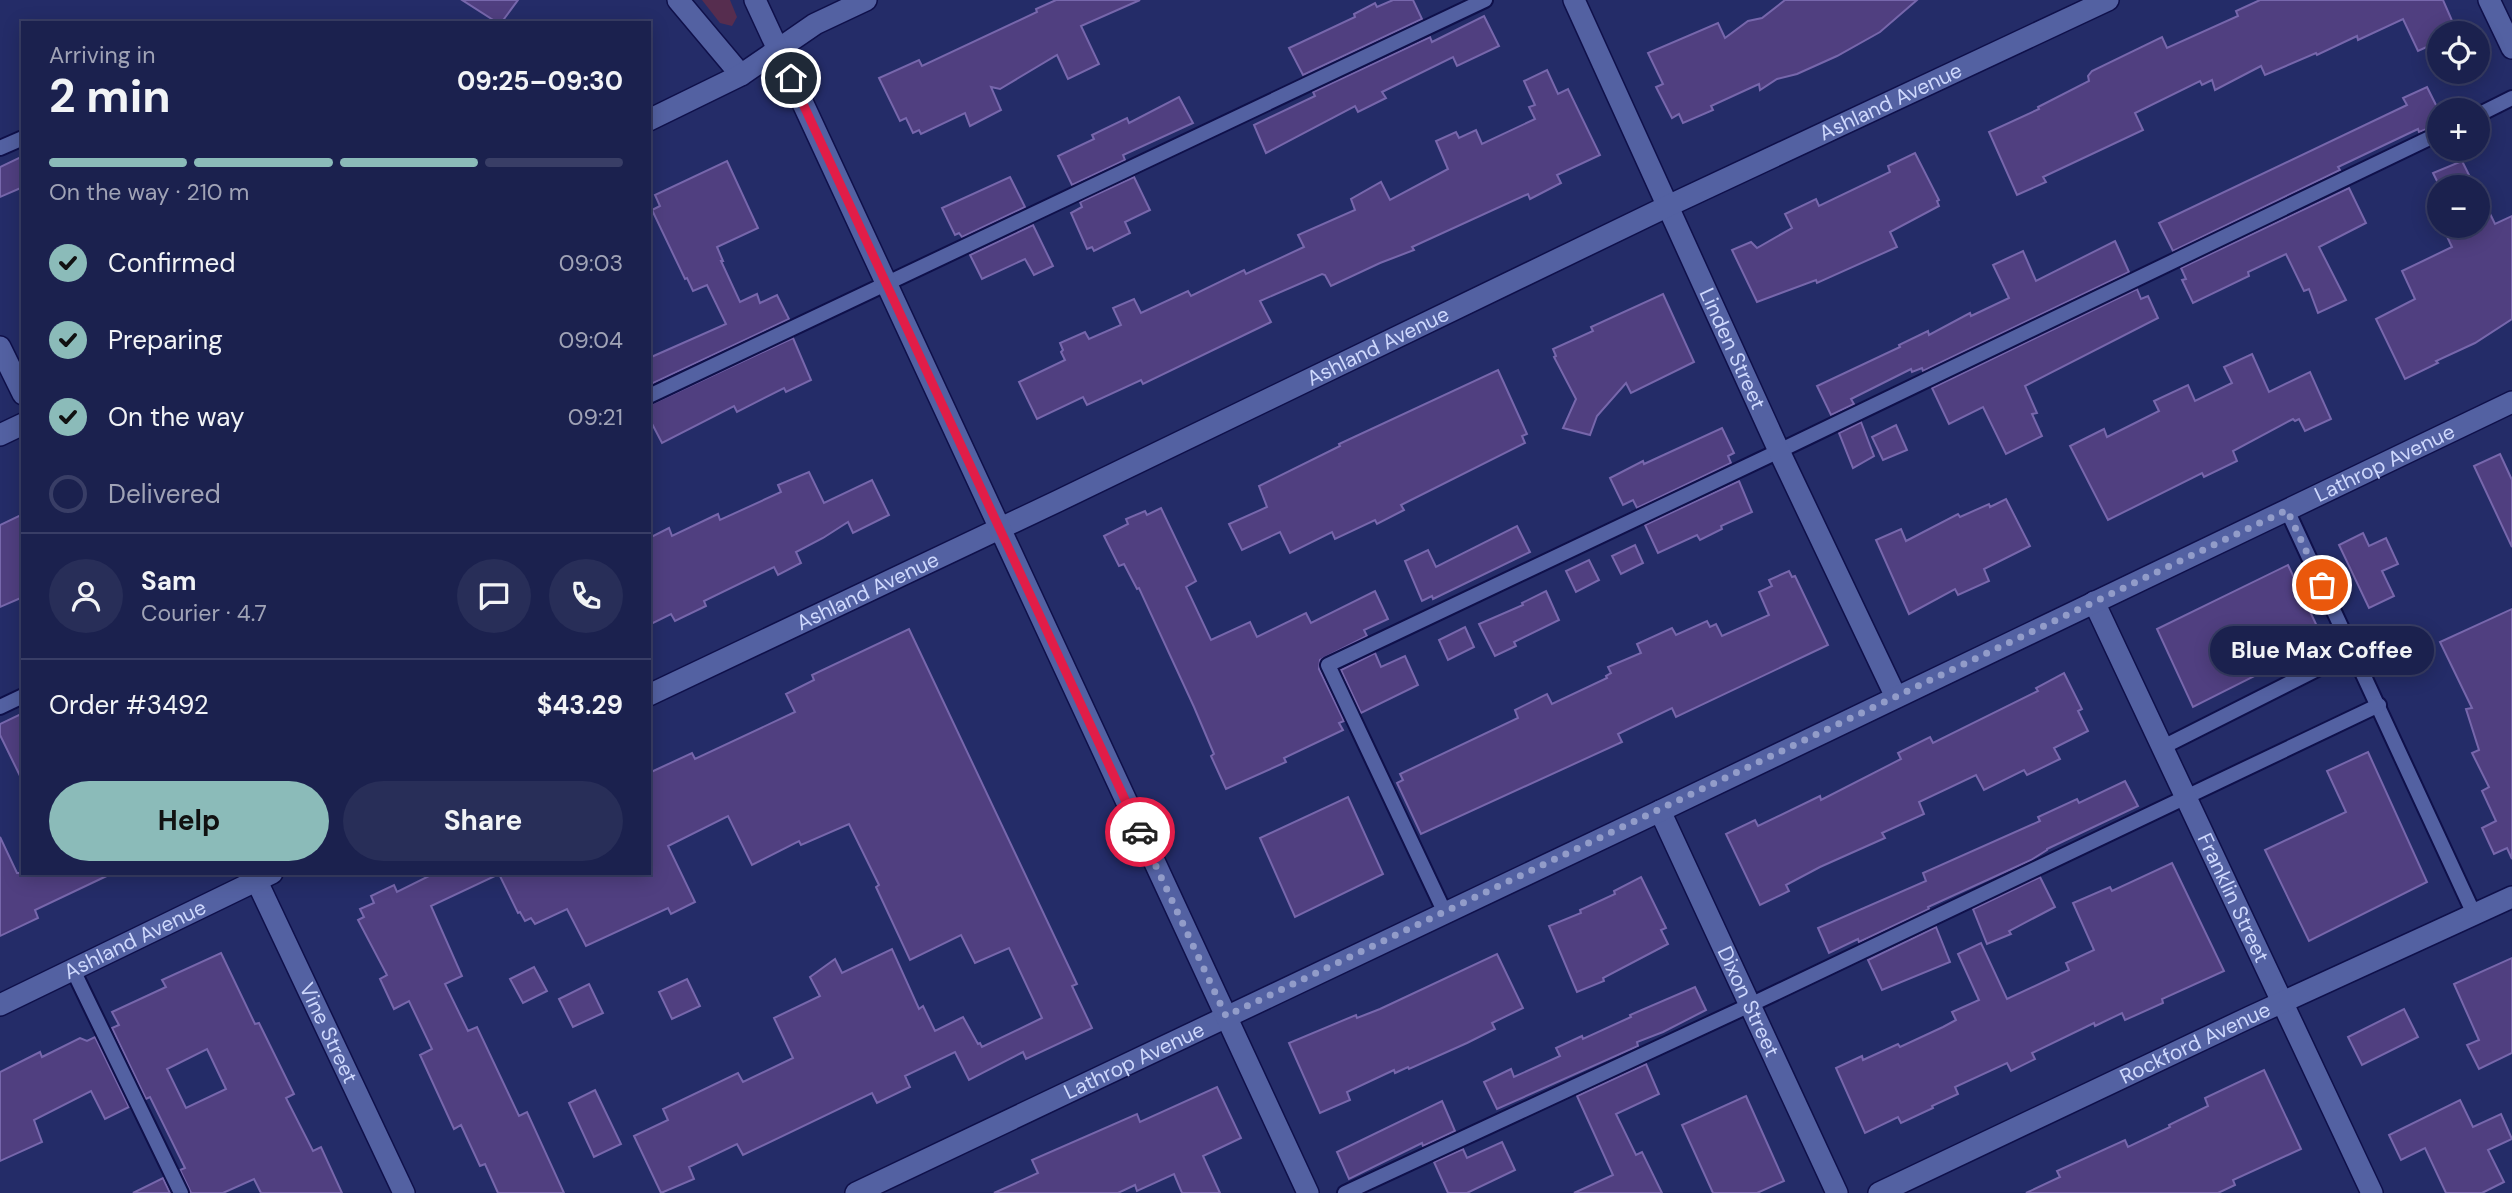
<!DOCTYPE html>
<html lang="en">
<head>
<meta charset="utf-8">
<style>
	:root { --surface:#1b214e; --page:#282e58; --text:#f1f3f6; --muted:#a0a3b6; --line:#393e66; --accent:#8bbbb9 }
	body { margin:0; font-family:"DM Sans",sans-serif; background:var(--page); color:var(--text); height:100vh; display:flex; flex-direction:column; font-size:26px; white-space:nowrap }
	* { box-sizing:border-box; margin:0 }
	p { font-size:23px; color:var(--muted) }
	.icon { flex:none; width:38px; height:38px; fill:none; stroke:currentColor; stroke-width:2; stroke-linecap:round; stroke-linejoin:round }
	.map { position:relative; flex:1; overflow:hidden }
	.drawer { position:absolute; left:21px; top:21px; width:630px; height:854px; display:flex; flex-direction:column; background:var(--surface); border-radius:0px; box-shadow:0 4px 18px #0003,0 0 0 2px var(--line) }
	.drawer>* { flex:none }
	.buttons { position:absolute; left:2427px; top:21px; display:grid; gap:14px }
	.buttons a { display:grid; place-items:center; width:63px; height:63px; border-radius:50%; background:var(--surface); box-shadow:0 4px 18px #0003,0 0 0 2px var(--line); font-size:35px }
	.pin { position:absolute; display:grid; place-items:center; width:60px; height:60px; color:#fff; margin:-30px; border:4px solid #fff; border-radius:50%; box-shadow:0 2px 7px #0007 }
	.courier { position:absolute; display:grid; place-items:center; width:70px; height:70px; margin:-35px; border:5px solid #e11d48; border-radius:50%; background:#fff; color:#222; box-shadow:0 2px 9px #0007 }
	.bubble { position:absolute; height:49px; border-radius:24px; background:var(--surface); box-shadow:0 4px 18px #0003,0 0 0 2px var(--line); font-size:23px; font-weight:700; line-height:49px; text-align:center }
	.headline em { font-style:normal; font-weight:700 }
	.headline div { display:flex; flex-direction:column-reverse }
	.headline { display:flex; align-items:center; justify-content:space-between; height:119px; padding:0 28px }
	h1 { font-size:46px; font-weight:700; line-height:52px }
	.bar { display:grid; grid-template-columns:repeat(4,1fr); gap:10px 7px; align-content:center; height:84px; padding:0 28px }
	.bar i { height:9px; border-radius:5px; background:var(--line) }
	.bar .active { background:var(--accent) }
	.bar p { grid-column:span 4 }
	.line { display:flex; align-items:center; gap:18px; padding:0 28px; border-top:2px solid var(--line) }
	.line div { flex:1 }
	.round { display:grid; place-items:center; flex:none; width:74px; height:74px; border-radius:37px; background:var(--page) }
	ol { padding:0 28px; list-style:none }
	li { display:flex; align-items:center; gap:21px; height:77px }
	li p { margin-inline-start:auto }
	li .icon { padding:7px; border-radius:50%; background:var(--accent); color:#111; stroke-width:4 }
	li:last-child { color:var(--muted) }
	li i { width:38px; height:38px; border:4px solid var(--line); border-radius:50% }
	.primary-button { display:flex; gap:14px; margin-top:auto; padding:14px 28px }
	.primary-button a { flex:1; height:80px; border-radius:42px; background:var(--accent); color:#111; font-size:28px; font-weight:700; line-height:80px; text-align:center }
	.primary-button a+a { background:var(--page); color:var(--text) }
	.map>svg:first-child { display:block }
	.green { fill:#562d4f }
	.building { fill:#503f80; stroke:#7767ac; stroke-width:2; fill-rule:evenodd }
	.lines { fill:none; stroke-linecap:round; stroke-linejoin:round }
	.lane-casing { stroke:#0f104a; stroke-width:18 }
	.street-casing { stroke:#0f104a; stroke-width:24 }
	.secondary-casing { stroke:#0f104a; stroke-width:24 }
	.lane { stroke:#5361a2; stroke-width:14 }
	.street { stroke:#5361a2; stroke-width:21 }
	.secondary { stroke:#5361a2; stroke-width:21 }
	.done { stroke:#929cc9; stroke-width:7; stroke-dasharray:0 12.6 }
	.route { stroke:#e11d48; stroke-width:9 }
	.labels { text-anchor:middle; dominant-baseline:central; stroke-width:7; stroke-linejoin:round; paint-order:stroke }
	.street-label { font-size:21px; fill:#ced8fd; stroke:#242c68 }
</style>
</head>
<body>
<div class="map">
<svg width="2512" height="1193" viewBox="0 0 2512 1193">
	<rect width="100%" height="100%" fill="#242c68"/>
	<path class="green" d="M702 0H730L737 17 732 26 720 23Z"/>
	<g class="building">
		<path d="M462 0H518L501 23H498Z"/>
		<path d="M1056 0H1140L1081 26 1099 64 1068 79 1057 55 1000 89 991 87 1001 110 970 126 965 113 921 134 919 130 913 133 906 118 900 121 879 78 919 60 922 66 1037 12 1036 9Z"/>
		<path d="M1393 0H1413L1422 19 1303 75 1289 48 1355 17 1354 14 1375 3 1377 7Z"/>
		<path d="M1785 0H1917L1880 32 1837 56 1797 74 1777 79 1760 90 1759 84 1711 106 1713 110 1683 123 1679 114 1672 118 1656 87 1663 84 1648 53 1718 23 1725 38 1748 21 1762 18Z"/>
		<path d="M2260 0H2443L2457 32 2440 33V41L2418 51 2403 19 2358 40 2357 36 2317 55 2316 53 2265 75 2261 66 2215 90 2212 80 2202 85 2200 81 2135 113 2143 130 2043 177 2046 182 2017 195 1989 132 2039 109 2038 107 2089 81 2088 76 2092 71 2162 37 2167 48 2238 16 2236 11Z"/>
		<path d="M1484 16 1499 46 1457 66 1453 57 1382 92 1386 98 1358 112 1355 106 1266 153 1254 125 1315 96 1313 92 1430 37 1432 42Z"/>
		<path d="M1547 70 1558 94 1568 89 1600 155 1557 175 1561 183 1530 199 1528 194 1412 247 1414 250 1380 263 1331 286 1325 275 1322 274 1260 301 1271 322 1143 384 1141 380 1087 405 1083 397 1037 419 1019 382 1065 360 1061 352 1063 350 1060 343 1085 332 1089 339 1121 325 1113 308 1134 299 1141 313 1188 291 1191 296 1244 270 1246 274 1304 247 1298 235 1355 210 1351 199 1381 182 1390 200 1448 169 1436 141 1456 132 1459 138 1476 130 1482 144 1535 119 1529 107 1535 105 1524 81Z"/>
		<path d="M2427 87 2440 113V124L2419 132 2418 129 2338 167 2340 170 2173 251 2159 223 2407 105 2403 98Z"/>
		<path d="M1179 97 1193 123 1123 155 1125 160 1072 185 1058 156 1094 139 1092 135 1127 118 1129 123Z"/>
		<path d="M1915 153 1939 200 1937 201 1939 206 1890 232 1897 247 1817 283 1816 280 1757 302 1732 250 1751 242 1757 248 1792 228 1785 214 1816 199 1819 206 1890 172 1888 166Z"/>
		<path d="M23 156V187L0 197V167Z"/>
		<path d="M727 161 758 228 717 247 723 261H721L740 302 757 294 760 303 777 295 789 319 649 385V358L726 324 707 285 693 291 687 278 685 279 652 210 660 206 655 195Z"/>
		<path d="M2462 161 2475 187H2440L2433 173Z"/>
		<path d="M1010 177 1025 207 962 237 959 233 955 235 942 208Z"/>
		<path d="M1134 177 1150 210 1125 222 1130 233 1094 251 1092 247 1087 249 1071 213 1082 207 1080 202Z"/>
		<path d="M2349 188 2366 223 2319 247 2346 300 2318 313 2309 289 2304 291 2286 254 2248 272 2249 276 2193 303 2182 280 2186 279 2181 268Z"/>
		<path d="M2478 189 2495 224 2512 216V319L2475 343 2436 361 2438 363 2405 379 2376 319 2415 299 2402 271 2452 247 2442 226H2478Z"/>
		<path d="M1033 225 1053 266 1034 275 1025 259 982 279 970 255Z"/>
		<path d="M2115 241 2129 272 1923 371 1922 368 1912 372 1911 369 1851 399 1854 404 1831 415 1817 386 1900 347 1899 345 1928 331 1929 335 1970 313 1971 316 2009 298 1993 265 2023 251 2036 281Z"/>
		<path d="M2137 289 2141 299 2148 296 2158 318 2025 386 2037 413 2032 414 2042 436 2006 454 1983 407 1949 424 1932 388Z"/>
		<path d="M1663 294 1694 362 1631 393 1626 383 1597 416 1590 435 1563 428 1576 399 1554 357 1556 356 1553 349 1593 331 1591 327Z"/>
		<path d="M793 338 811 380 786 392 784 388 737 412 734 406 662 443 649 418V405Z"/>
		<path d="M2252 354 2269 392 2310 372 2331 419 2305 431 2299 419 2295 421 2293 419 2233 451 2237 461 2204 477 2202 473 2108 520 2070 446 2104 429 2107 437 2159 411 2154 401 2188 385 2195 401 2232 383 2224 367Z"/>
		<path d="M1498 370 1527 434 1522 436 1525 443 1401 505 1404 510 1377 524 1375 520 1335 539 1332 532 1290 553 1280 532 1242 550 1229 524 1267 507 1259 486 1340 446 1339 444Z"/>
		<path d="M1861 422 1874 456 1853 468 1839 433Z"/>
		<path d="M1896 425 1907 450 1883 460 1872 437Z"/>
		<path d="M1722 428 1734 453 1728 456 1731 463 1637 508 1633 500 1623 505 1610 478 1643 461 1644 464Z"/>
		<path d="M2500 454 2512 480V547L2474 466Z"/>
		<path d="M809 472 824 503 872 480 889 515 853 533 848 522 823 538 796 552 801 563 778 575 774 567 704 601 706 606 675 621 671 614 649 625V538L669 528 672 536 718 514 720 520 781 492 778 485Z"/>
		<path d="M1739 481 1752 512 1721 526 1722 529 1700 540 1697 535 1658 553 1645 525Z"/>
		<path d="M2006 499 2030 546 1984 569 1989 581 1958 595 1955 589 1909 614 1876 540 1901 529 1906 541 1958 514 1960 517 1989 504 1990 507Z"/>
		<path d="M1161 508 1196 581 1186 587 1211 640 1250 622 1257 637 1306 613 1311 623 1375 591 1388 619 1364 630 1367 636 1320 660 1319 669 1344 721 1339 723 1343 730 1284 758 1286 762 1226 789 1211 756 1214 754 1194 707 1139 588 1137 589 1124 564 1119 566 1104 536 1128 524 1126 519 1145 511 1147 515Z"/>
		<path d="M23 514V597L0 607V525Z"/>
		<path d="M1517 526 1530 552 1433 599 1432 596 1422 601 1405 561 1428 550 1436 567Z"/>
		<path d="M2363 533 2369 546 2386 538 2398 564 2382 571 2394 596 2369 608 2339 545Z"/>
		<path d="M1635 545 1643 563 1621 574 1612 556Z"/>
		<path d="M1589 560 1599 580 1576 592 1566 571Z"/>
		<path d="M2288 565 2324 641 2193 707 2157 629Z"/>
		<path d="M1789 571 1792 577 1795 576 1828 645 1676 717 1672 708 1618 734 1622 742 1421 834 1397 783 1403 780 1400 774 1518 718 1515 710 1547 694 1552 704 1607 678 1606 676 1611 673 1608 667 1641 653 1637 644 1672 628 1676 635 1707 621 1710 627 1716 624 1722 636 1769 615 1759 592 1772 586 1769 580Z"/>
		<path d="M1546 591 1559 620 1514 642 1516 646 1495 656 1479 624 1523 605 1522 603Z"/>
		<path d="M2512 609V859L2507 848 2494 854 2482 828 2496 821 2482 791 2489 787 2472 753 2479 750 2466 709 2472 708 2440 642Z"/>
		<path d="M1465 627 1474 647 1448 660 1439 640Z"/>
		<path d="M909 629 1077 984 1072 986 1092 1028 1026 1059 1023 1052 969 1080 955 1052 905 1076 910 1087 877 1103 872 1093 743 1155 737 1144 689 1167 694 1179 661 1193 634 1136 668 1120 663 1109 738 1073 743 1082 793 1058 774 1018 820 996 810 977 835 959 842 973 892 949 919 1009 923 1006 935 1031 963 1017 978 1044 980 1043 982 1047 1042 1018 1009 948 975 963 961 935 910 960 876 887 879 885 849 824 801 845 799 841 752 865 728 816 668 846 695 902 671 914 668 908 586 946 567 909 535 924 531 918 525 921 520 912 518 913 499 874 431 906 462 976 445 984 468 1031 477 1027 519 1116 527 1112 564 1193H498L485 1164 480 1166 461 1125 454 1129 420 1055 432 1049 409 1001 394 1009 380 979 387 975 358 920 364 917 360 909 374 903 371 896 394 885 397 892 435 873H649V773L692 753 695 759 795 712 786 694 814 680 812 675Z"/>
		<path d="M1375 653 1381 667 1405 656 1418 685 1361 713 1341 670Z"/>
		<path d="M2064 673 2082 709 2078 711 2088 731 2054 748 2060 759 2027 775 2024 770 1984 790 1976 775 1919 802 1924 814 1882 833 1885 838 1820 867 1786 885 1789 891 1760 905 1726 834 1755 820 1758 826 1820 796 1821 800 1901 759 1898 753 1930 737 1933 743 2038 691 2036 688Z"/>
		<path d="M23 713V782L0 735V724Z"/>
		<path d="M2368 752 2427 882 2309 941 2265 850 2346 812 2327 771Z"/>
		<path d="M2125 781 2138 806 2047 849V850L2031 860 1928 907 1929 909 1859 942 1858 939 1829 953 1818 928 1926 881 1923 873 2040 821 2038 817 2077 799 2079 803Z"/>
		<path d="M1348 797 1383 874 1295 917 1260 838Z"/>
		<path d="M0 837 17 873H113L35 910 38 918 0 936Z"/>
		<path d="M2172 863 2224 971 2162 999 2163 1003 2125 1020 2122 1013 2095 1026 2094 1023 2032 1053 2035 1059 2011 1071 2007 1063 1955 1087 1958 1094 1932 1106 1933 1108 1901 1123 1898 1117 1865 1133 1836 1068 1862 1056 1863 1060 1898 1044 1900 1047 1943 1027 1956 1020 1952 1012 1979 1000 1958 954 1981 943 2007 999 2069 970 2066 963 2094 950 2073 903 2110 887 2112 891Z"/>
		<path d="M1641 877 1666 928 1661 930 1668 944 1603 978 1604 981 1577 992 1549 926 1581 913 1580 910 1615 894 1614 891Z"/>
		<path d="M2040 877 2055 907 2009 931 2011 934 1987 944 1973 909Z"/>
		<path d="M1936 927 1950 962 1882 990 1868 960Z"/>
		<path d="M221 953 255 1024 259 1023 294 1094 286 1098 313 1151 321 1147 342 1193H261L254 1179 223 1193H191L180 1170 185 1168 150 1097 146 1099 112 1028 119 1025 112 1012 166 987 162 980ZM207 1049 226 1089 186 1108 167 1069Z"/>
		<path d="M1497 954 1523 1008 1492 1023 1495 1029 1467 1043 1409 1069 1408 1067 1395 1073 1394 1070 1347 1092 1350 1100 1320 1113 1289 1043 1356 1015 1357 1018 1380 1009Z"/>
		<path d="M2512 958V1053L2479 1069 2467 1045 2479 1040 2454 984Z"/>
		<path d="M534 967 547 991 523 1003 510 979Z"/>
		<path d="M687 979 700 1006 672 1019 659 992Z"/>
		<path d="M589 984 603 1013 573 1027 559 999Z"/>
		<path d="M1695 987 1706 1010 1663 1032 1637 1042 1638 1046 1497 1109 1484 1082 1511 1069 1514 1077 1560 1056 1556 1048 1582 1036 1583 1039 1631 1017 1630 1015Z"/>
		<path d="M2404 1009 2418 1037 2362 1065 2348 1037Z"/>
		<path d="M95 1037 129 1107 105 1119 91 1091 34 1120 42 1142 0 1161V1072L40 1052 42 1057 80 1038 87 1041Z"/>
		<path d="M1646 1064 1659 1094 1616 1114 1636 1155 1642 1152 1662 1193H1574L1613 1175 1577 1096Z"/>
		<path d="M2264 1070 2301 1149 2233 1180 2235 1185 2218 1193H2026L2060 1177 2057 1171 2125 1140 2128 1147 2170 1127 2169 1125 2208 1106 2205 1098Z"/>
		<path d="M1217 1087 1241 1138 1203 1156 1220 1193H1182L1174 1174 1137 1191 1135 1185 1118 1193H994L1038 1173 1032 1160 1137 1114 1140 1122Z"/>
		<path d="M595 1090 621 1144 594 1157 569 1103Z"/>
		<path d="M1746 1096 1784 1181 1757 1193H1713L1682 1125Z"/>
		<path d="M2460 1100 2473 1127 2501 1114 2512 1139 2488 1150 2504 1182 2482 1193H2446L2425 1148 2401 1160 2389 1135Z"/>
		<path d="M1442 1101 1455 1131 1423 1146 1422 1143 1349 1179 1337 1152Z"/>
		<path d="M1502 1142 1515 1170 1467 1193H1448L1434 1162 1463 1149 1467 1158Z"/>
		<path d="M163 1178 170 1193H133Z"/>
	</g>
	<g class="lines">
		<g class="lane-casing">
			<g id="lane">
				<path d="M2478 115 2512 98"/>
				<path d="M0 148 23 138"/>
				<path d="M649 396 1485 0"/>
				<path d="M2287 510 2474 914"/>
				<path d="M0 707 23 696"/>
				<path d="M2163 747 2353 651"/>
				<path d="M1445 913 1328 665 1779 451 2440 133"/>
				<path d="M73 970 181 1193"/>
				<path d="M1345 1193 1750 1005 2379 705"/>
			</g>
		</g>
		<g class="street-casing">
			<g id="street">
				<path d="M678 0 741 75"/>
				<path id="s1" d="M1574 0 1779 451 1896 697"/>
				<path d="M649 120 741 75 815 24 866 0"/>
				<path d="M0 347 23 394"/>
				<path d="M0 435 23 424"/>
				<path id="s2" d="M2094 602 2372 1193"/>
				<path id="s3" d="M649 695 1058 501 1668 206 2108 0"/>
				<path id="s4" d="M1660 811 1837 1193"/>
				<path id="s5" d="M253 873 404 1193"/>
				<path id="s6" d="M0 1005 272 873"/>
				<path id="s7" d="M856 1193 1660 811 2512 402"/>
				<path id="s8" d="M1879 1193 2250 1017 2512 897"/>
			</g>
		</g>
		<g class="secondary-casing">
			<g id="secondary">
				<path d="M755 0 1308 1193"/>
				<path d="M2489 0 2512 48"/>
			</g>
		</g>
		<use href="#lane" class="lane"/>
		<use href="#street" class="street"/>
		<use href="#secondary" class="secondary"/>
	</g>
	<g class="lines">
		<path class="done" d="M1140 832 1226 1016 2287 510 2322 585"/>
		<path class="route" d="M791 78 1140 832"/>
	</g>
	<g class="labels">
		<g class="street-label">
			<text stroke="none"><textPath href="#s3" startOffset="1376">Ashland Avenue</textPath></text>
			<text stroke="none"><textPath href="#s3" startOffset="808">Ashland Avenue</textPath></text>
			<text stroke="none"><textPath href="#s1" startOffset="383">Linden Street</textPath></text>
			<text stroke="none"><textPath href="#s7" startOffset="1694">Lathrop Avenue</textPath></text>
			<text stroke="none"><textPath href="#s3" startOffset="242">Ashland Avenue</textPath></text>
			<text stroke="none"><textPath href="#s2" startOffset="327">Franklin Street</textPath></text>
			<text stroke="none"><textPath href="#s6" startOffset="150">Ashland Avenue</textPath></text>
			<text stroke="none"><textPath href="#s4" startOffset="210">Dixon Street</textPath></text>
			<text stroke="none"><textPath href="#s5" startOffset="177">Vine Street</textPath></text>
			<text stroke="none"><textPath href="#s8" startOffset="350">Rockford Avenue</textPath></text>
			<text stroke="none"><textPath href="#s7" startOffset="308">Lathrop Avenue</textPath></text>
		</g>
	</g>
</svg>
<div class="buttons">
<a><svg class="icon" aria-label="locate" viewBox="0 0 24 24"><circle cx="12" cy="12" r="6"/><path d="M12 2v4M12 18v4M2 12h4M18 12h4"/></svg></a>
<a>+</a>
<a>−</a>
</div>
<div class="pin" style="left:2322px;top:585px;background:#ea580c"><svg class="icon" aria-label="bag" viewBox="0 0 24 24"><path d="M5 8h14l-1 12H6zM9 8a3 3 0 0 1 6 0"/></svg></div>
<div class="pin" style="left:791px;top:78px;background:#1f2937"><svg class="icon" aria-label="home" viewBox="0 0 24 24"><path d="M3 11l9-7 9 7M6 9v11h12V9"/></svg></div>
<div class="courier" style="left:1140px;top:832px"><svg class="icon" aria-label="car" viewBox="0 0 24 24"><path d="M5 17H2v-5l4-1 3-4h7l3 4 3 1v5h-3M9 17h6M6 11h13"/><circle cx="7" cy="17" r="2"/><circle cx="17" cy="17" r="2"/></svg></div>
<div class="bubble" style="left:2210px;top:626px;width:224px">Blue Max Coffee</div>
<section class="drawer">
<div class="headline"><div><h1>2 min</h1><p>Arriving in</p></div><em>09:25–09:30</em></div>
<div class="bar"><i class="active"></i><i class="active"></i><i class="active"></i><i></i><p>On the way · 210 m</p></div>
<ol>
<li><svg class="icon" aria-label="check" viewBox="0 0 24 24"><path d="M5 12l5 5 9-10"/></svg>Confirmed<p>09:03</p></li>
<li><svg class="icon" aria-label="check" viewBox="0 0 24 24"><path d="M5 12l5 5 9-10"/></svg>Preparing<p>09:04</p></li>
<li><svg class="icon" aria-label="check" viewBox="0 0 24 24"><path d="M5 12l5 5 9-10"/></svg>On the way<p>09:21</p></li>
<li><i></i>Delivered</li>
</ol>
<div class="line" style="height:126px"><a class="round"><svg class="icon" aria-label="person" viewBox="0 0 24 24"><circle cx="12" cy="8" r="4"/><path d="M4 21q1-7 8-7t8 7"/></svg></a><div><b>Sam</b><p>Courier · 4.7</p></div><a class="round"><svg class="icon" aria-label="chat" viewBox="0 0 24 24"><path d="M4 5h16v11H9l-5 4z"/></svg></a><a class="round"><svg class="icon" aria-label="phone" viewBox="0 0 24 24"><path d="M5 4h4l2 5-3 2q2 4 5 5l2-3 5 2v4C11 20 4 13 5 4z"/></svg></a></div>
<div class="line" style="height:91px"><div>Order #3492</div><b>$43.29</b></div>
<div class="primary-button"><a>Help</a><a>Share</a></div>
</section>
</div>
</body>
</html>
